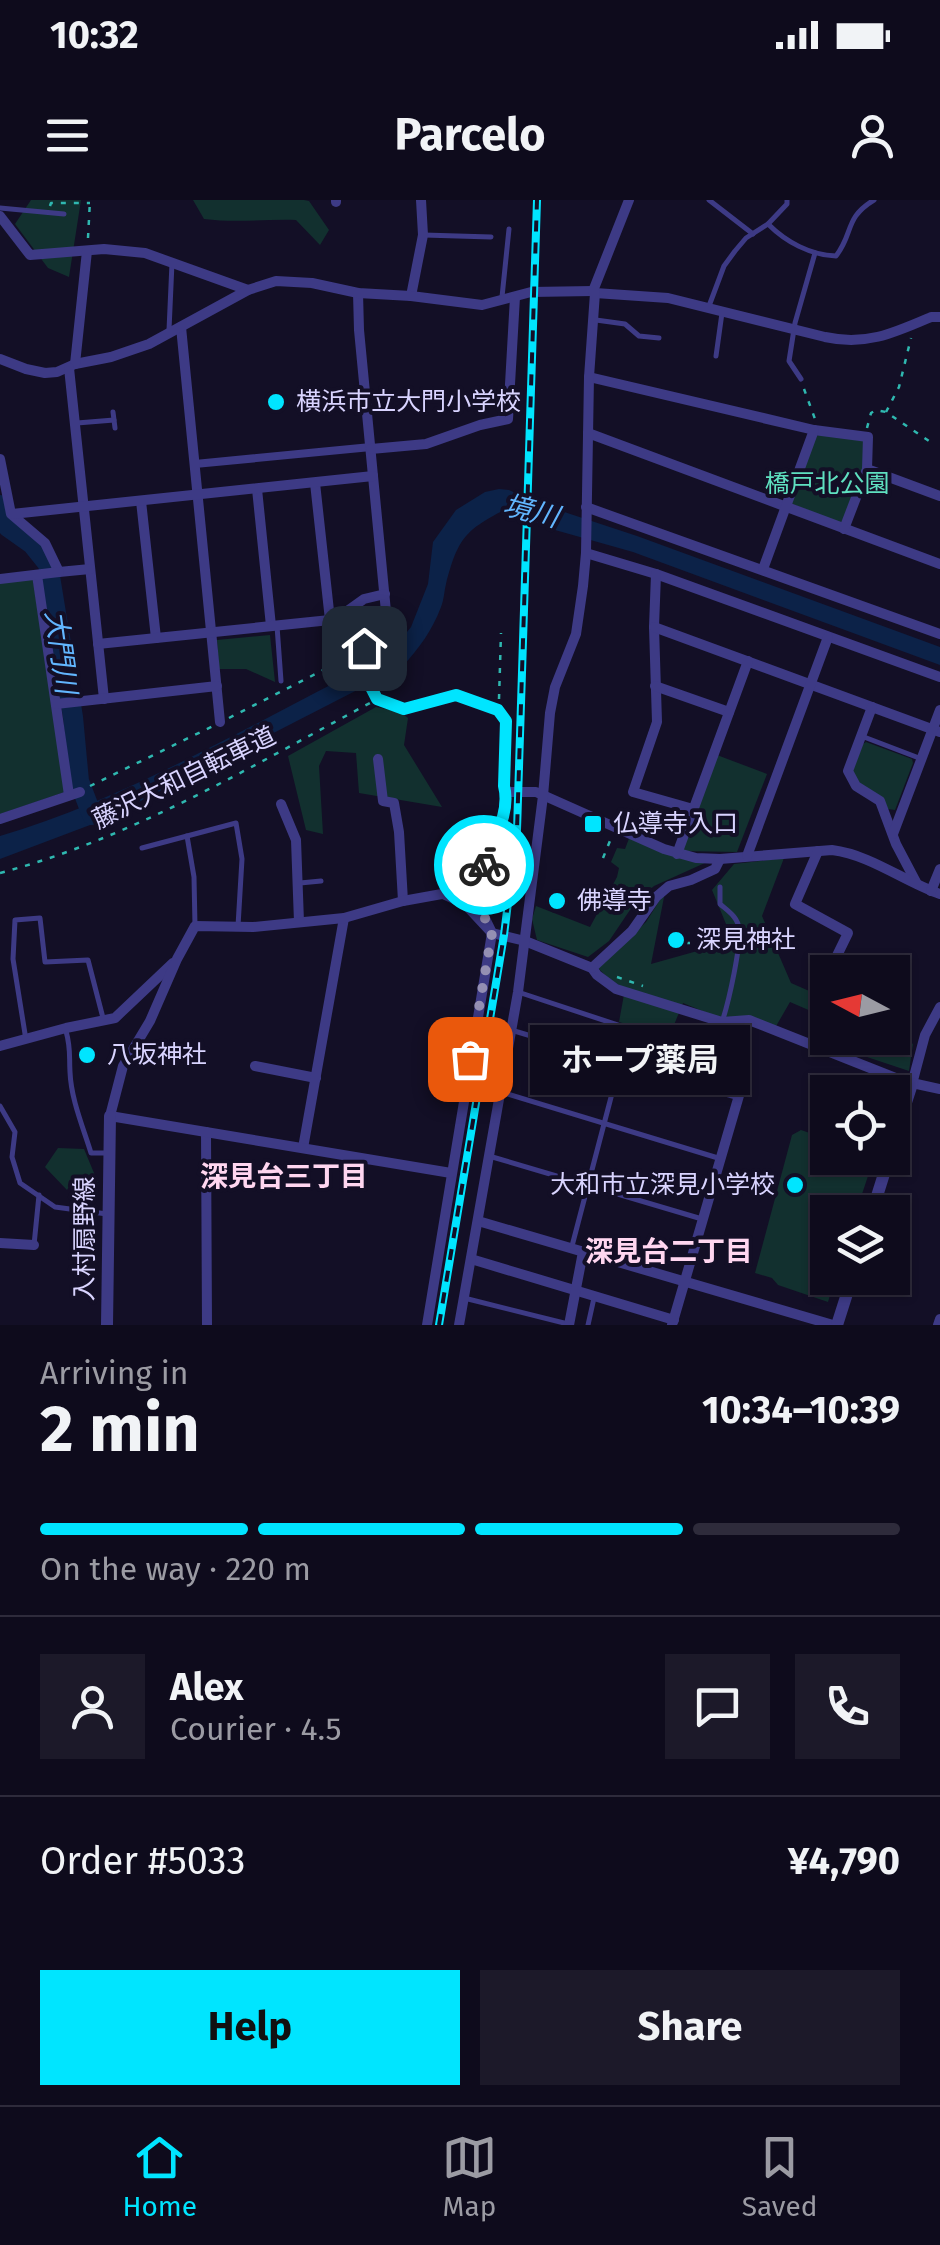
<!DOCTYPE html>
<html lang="en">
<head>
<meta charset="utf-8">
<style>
	:root { --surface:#0e0b1c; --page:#1c1929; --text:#f1f3f6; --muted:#9b9ba3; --line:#2e2b3b; --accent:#00e5ff }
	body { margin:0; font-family:"Fira Sans","Noto Sans JP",sans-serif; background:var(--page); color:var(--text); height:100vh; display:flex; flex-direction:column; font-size:38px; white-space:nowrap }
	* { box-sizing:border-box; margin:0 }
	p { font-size:32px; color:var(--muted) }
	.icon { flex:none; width:55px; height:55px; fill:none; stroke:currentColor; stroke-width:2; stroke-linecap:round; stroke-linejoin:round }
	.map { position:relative; height:1125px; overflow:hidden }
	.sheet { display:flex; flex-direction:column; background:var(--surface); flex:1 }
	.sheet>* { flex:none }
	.needle { width:65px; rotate:277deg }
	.tools { position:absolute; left:810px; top:755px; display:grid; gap:20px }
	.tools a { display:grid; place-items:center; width:100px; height:100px; border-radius:0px; background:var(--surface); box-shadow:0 2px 8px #0004,0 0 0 2px var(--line); font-size:50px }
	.pin { position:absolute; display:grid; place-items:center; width:85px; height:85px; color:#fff; margin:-42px; border-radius:20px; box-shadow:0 5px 15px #0006 }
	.courier { position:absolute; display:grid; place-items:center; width:100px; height:100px; margin:-50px; border:8px solid #00e5ff; border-radius:50%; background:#fff; color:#222; box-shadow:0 2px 12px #0007 }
	.bubble { position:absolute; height:70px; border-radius:0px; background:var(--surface); box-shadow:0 2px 8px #0004,0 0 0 2px var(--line); font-size:32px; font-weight:700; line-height:70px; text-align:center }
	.headline em { font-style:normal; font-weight:700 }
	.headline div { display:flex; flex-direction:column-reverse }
	.headline { display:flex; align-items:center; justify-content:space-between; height:170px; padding:0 40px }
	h1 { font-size:65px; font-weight:700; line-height:75px }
	.bar { display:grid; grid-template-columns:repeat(4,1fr); gap:15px 10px; align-content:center; height:120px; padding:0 40px }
	.bar i { height:12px; border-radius:8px; background:var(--line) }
	.bar .on { background:var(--accent) }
	.bar p { grid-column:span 4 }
	.line { display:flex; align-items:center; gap:25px; padding:0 40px; border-top:2px solid var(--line) }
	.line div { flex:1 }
	.round { display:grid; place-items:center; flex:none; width:105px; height:105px; border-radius:0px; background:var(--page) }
	.button { display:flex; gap:20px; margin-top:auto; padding:20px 40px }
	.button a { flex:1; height:115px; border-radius:0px; background:var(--accent); color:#111; font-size:40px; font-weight:700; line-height:115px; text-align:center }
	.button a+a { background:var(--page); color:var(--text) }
	.status { display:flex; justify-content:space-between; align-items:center; height:70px; padding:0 50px; background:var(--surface); direction:ltr }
	.status svg { height:28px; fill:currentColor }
	header { display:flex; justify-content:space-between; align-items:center; height:130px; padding:0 40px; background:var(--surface); font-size:45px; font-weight:700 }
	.tab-bar { display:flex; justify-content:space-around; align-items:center; height:140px; border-top:2px solid var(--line); background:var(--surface); font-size:28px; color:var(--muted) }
	.tab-bar a { display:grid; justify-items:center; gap:5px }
	.tab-bar .on { color:var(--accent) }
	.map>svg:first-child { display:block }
	.green { fill:#12302f }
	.water { fill:#0c2248 }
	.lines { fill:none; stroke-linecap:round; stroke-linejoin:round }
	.river { stroke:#0c2248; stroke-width:20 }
	.path { stroke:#2fb8b0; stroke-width:2.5; stroke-dasharray:5 8; stroke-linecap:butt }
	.service { stroke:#3d3a85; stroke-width:5 }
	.pedestrian { stroke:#3d3a85; stroke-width:8 }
	.minor { stroke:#3d3a85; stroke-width:10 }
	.tertiary { stroke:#3d3a85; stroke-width:12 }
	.rail-casing { stroke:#00e5ff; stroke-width:8 }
	.rail { stroke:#130f26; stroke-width:4; stroke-dasharray:11; stroke-linecap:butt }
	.done { stroke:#948fb3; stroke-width:10; stroke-dasharray:0 18 }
	.route { stroke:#00e5ff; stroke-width:12 }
	.poi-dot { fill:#00e5ff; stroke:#130f26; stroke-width:4 }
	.labels { text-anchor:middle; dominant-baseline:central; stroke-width:8; stroke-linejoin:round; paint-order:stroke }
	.poi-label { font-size:25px; fill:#d9d4ff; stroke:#130f26; text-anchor:start }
	.park-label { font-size:25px; fill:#5fe0c0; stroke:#130f26 }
	.street-label { font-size:25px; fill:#d9d4ff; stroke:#130f26 }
	.water-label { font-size:28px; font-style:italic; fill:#62b6ff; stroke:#130f26 }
	.neighbourhood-label { font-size:28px; font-weight:bold; fill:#ffd6f0; stroke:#130f26 }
</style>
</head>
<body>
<div class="status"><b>10:32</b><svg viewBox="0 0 49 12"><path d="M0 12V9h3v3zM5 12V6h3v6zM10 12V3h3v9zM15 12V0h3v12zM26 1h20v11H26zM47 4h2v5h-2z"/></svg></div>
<header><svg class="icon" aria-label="menu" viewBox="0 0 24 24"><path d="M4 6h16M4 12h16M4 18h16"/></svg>Parcelo<svg class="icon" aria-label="person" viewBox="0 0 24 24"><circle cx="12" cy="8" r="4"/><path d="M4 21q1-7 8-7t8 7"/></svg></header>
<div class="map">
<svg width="940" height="1125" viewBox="0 0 940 1125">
	<rect width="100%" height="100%" fill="#130f26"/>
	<g class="green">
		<path d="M31 0H81L69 77 48 68 15 24Z"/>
		<path d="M193 0H304L309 1 329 30 320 45 296 20C265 19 235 23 204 19Z"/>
		<path d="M822 234 863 241 865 244V264L843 322H837L790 303 816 236Z"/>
		<path d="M33 379 65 592 0 614V383Z"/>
		<path d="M270 435 275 482 246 469H219L217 440Z"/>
		<path d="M376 507 400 512 408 518 404 545 442 607 359 593 356 553 326 551 319 566 323 634 306 630 288 556Z"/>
		<path d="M866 542 912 559 913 563 895 610 888 609 855 581 852 573 863 544Z"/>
		<path d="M717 555 767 574 737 652 681 651Z"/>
		<path d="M630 636 707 662 654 686 636 701 609 741 588 757 537 740 532 719 536 706 590 727 617 677 619 668 611 662 617 648 625 649Z"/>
		<path d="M784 658 762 716 791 783 823 797 827 788V818L790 802 775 828 722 819 683 803 669 837 619 822 625 789 608 778 598 768 646 722 665 692 651 764 733 741 712 690 734 664Z"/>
		<path d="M827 827 828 838H892L893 831 913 844 909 871 822 842Z"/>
		<path d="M801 930 827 939 828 958H840L839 964 869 973 856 1012H828V1078H835L828 1102 778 1085 772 1078 755 1073 792 935Z"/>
		<path d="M58 948 84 949 99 985 72 981 67 990 45 967Z"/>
	</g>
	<path class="water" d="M499 289 509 290 537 303 637 336 940 447V465L633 352 548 328 508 308C465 330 458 338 446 384 444 392 444 400 441 407 432 431 419 448 402 467L129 607 90 625 0 659V636C132 597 252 523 376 462L399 442 411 427 428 384 433 342 456 310 485 292Z"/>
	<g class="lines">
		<path class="river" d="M0 305 8 327 32 344 48 364 73 517 79 581 92 615"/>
		<g class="path">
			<path d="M50 6 51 3H90"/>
			<path d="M88 38 90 0"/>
			<path d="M804 189 815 219"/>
			<path d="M886 212 899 187 911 138"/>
			<path d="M867 228 871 213 876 210 886 212 929 241"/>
			<path d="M499 499 501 433"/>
			<path d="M229 518 347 458"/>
			<path d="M90 586 213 526"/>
			<path d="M603 658 612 636"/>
			<path d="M0 673C132 638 250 567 370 503"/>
			<path d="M685 743 733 742"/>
			<path d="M617 777 643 786"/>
		</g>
		<g class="service">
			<path d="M709 0 753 34"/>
			<path d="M0 8 64 14"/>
			<path d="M768 24C786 42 810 55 836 56 854 33 844 18 874 0"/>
			<path d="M424 35 491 37"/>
			<path d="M502 97 509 29"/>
			<path d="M709 106 724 66 735 51 746 38 768 24 787 4V0"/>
			<path d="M596 120 625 124 639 136 659 138"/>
			<path d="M169 130 172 63"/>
			<path d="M716 156 722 113"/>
			<path d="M801 179 789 161 795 123 815 53"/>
			<path d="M113 212 115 228"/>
			<path d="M77 223 114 220"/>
			<path d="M277 426 281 481"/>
			<path d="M864 537 919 558"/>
			<path d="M187 636 194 677 195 726"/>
			<path d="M142 648 236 623 242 659 238 726"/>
			<path d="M300 683 321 681"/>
			<path d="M720 687V704C728 711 738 717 739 729 741 747 729 800 723 819"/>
			<path d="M521 793 736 864 748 823"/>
			<path d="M511 830 739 898"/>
			<path d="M66 831C71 849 69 855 70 872 71 899 83 927 91 953H109"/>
			<path d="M26 840 13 759 15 720 40 718 45 762 88 760 103 818"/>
			<path d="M501 892 718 958"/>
			<path d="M0 906 15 932 12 957 20 983 55 1007 107 1014"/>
			<path d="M489 956 702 1019"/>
			<path d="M34 1045 39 995"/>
			<path d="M572 1046 620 863"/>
			<path d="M464 1098 568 1124"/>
			<path d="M588 1125 594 1098"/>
		</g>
		<path class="pedestrian" d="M195 264 371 247"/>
		<g class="minor">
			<path d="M336 0V2"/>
			<path d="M0 16 30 55 104 49 145 53 248 90"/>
			<path d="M358 93 359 130 387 422C385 440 369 446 355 454L377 499 404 509 456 495 498 510 506 521 504 586 506 592 502 624 475 688 480 708 492 733 427 1125"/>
			<path d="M595 93 668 98 825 137C866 146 894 133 931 117H940"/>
			<path d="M411 96 423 35 421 0"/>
			<path d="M181 127 220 522"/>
			<path d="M0 159 26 169 45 173 57 172 75 164 111 157 149 144 248 90 276 81 312 83 358 93 411 96 482 105 531 92 593 91"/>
			<path d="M75 164 87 51"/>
			<path d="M69 168 104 499"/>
			<path d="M589 177 814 230 868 237 867 269 940 296"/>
			<path d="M588 233 940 364"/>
			<path d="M371 249 426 244 480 225 508 219 515 97"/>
			<path d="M0 259 11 314 45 343 59 372 90 369"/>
			<path d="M315 283 330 420"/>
			<path d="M257 289 271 426"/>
			<path d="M141 301 156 438"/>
			<path d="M586 307 940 434"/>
			<path d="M12 314 373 276"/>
			<path d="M844 329 867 269"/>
			<path d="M586 353 656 374 940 477"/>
			<path d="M763 369 814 230"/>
			<path d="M656 374 654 427 657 522 633 592 693 609"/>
			<path d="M37 375 69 595"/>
			<path d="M0 379 59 372"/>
			<path d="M654 427 940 532"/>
			<path d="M98 444 330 420 336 419 364 399 385 394"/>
			<path d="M655 486 729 512"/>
			<path d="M56 504 217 486"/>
			<path d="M872 507 848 571 856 586 880 601 896 644 916 682"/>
			<path d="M378 559 383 601 394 603 399 632 403 701"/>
			<path d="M506 592H536L664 649 696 658 720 659 832 650C871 655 903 681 940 694"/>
			<path d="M281 604 296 640 299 722"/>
			<path d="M0 619 80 592"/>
			<path d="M893 634 940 510"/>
			<path d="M818 651 795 704 848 733 829 772"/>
			<path d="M677 654 748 461"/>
			<path d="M747 656 828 437"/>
			<path d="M931 691 940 669"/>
			<path d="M443 694 465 704 492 733 525 741 592 768 597 775 616 789 722 822 749 820 903 881 940 889"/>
			<path d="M592 768 632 731 656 697 669 686 691 680 715 669 720 659"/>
			<path d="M821 791 828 777"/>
			<path d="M0 846 66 828 115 818 173 763"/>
			<path d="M255 866 316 878"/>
			<path d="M912 884 925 835 940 807"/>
			<path d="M206 932 207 1125"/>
			<path d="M303 948 344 718"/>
			<path d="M451 973 110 916 123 866 150 821 177 759 195 726 253 727 344 718 403 701 475 688"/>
			<path d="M478 1021 833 1125"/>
			<path d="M0 1043 34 1045"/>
			<path d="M471 1059 674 1120"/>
			<path d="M459 1125 518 792 543 596 550 513 555 487 576 434 583 386 586 353 589 177 595 93 593 91 629 0"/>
			<path d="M569 1125 583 1052"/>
			<path d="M672 1125 745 875"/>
			<path d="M938 1125 940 1119"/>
		</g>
		<g class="tertiary">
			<path d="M892 946 912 884"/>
			<path d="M872 1012 889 958"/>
			<path d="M107 1125 110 916"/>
			<path d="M837 1125 852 1078"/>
		</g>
		<g class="rail-casing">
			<path id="rail" d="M439 1125 504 735 517 630 537 0"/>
		</g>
		<use href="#rail" class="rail"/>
	</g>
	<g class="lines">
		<path class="done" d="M470 859 492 733 480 708 475 688 484 665"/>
		<path class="route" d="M364 448 354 454 377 499 404 509 456 495 498 510 506 521 504 586C511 613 493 640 484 665"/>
	</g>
	<g class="poi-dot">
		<circle cx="276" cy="202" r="10"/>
		<rect x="583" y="614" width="20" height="20" rx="5"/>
		<circle cx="557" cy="701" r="10"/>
		<circle cx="676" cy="740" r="10"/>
		<circle cx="87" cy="855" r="10"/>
		<circle cx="795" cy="985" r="10"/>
	</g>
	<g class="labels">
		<g class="poi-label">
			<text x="296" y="202">横浜市立大門小学校</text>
			<text x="613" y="624">仏導寺入口</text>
			<text x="577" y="701">佛導寺</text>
			<text x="696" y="740">深見神社</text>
			<text x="107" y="855">八坂神社</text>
			<text x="775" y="985" text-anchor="end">大和市立深見小学校</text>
		</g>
		<g class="park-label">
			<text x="827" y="284">橋戸北公園</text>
		</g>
		<g class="street-label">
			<text transform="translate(184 578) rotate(-26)">藤沢大和自転車道</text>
			<text transform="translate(85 1039) rotate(-90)">入村扇野線</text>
		</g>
		<g class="water-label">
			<text transform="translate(531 311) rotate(14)">境川</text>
			<text transform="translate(61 452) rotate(82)">大門川</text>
		</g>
		<g class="neighbourhood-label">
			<text x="284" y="976">深見台三丁目</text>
			<text x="669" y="1051">深見台二丁目</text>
		</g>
	</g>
</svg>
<div class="tools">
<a><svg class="needle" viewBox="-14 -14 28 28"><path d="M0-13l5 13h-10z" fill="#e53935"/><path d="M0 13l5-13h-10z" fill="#9b9ba3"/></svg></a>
<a><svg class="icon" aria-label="locate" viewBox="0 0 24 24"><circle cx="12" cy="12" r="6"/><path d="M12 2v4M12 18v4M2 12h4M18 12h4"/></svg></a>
<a><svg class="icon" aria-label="layers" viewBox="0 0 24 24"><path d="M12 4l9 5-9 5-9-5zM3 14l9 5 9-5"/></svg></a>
</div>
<div class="pin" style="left:470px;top:859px;background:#ea580c"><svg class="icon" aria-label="bag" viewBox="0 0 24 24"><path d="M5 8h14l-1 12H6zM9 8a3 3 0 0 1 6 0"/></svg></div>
<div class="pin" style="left:364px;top:448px;background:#1f2937"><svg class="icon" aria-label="home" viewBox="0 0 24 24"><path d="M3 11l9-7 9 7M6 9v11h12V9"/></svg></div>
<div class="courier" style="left:484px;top:665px"><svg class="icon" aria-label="bike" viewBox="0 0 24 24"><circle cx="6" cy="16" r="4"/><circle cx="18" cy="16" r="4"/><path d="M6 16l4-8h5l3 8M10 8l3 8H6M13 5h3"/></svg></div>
<div class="bubble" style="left:530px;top:825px;width:220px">ホープ薬局</div>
</div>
<section class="sheet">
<div class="headline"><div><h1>2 min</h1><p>Arriving in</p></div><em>10:34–10:39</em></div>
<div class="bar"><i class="on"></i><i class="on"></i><i class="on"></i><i></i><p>On the way · 220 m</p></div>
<div class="line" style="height:180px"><a class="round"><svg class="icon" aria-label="person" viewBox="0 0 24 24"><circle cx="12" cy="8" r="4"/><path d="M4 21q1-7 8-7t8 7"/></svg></a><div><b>Alex</b><p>Courier · 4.5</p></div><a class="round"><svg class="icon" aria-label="chat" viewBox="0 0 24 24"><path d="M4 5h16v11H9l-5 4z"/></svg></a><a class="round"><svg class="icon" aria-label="phone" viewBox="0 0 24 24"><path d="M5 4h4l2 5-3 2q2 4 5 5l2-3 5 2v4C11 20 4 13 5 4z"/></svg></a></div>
<div class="line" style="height:130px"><div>Order #5033</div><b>¥4,790</b></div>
<div class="button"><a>Help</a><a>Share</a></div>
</section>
<nav class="tab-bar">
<a class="on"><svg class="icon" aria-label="home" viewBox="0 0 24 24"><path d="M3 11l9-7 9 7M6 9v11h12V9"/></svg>Home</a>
<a><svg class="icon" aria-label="map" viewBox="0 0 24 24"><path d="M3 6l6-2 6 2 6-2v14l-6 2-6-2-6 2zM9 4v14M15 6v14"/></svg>Map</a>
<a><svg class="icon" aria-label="saved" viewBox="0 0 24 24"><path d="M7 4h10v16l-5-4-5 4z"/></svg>Saved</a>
</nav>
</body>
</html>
